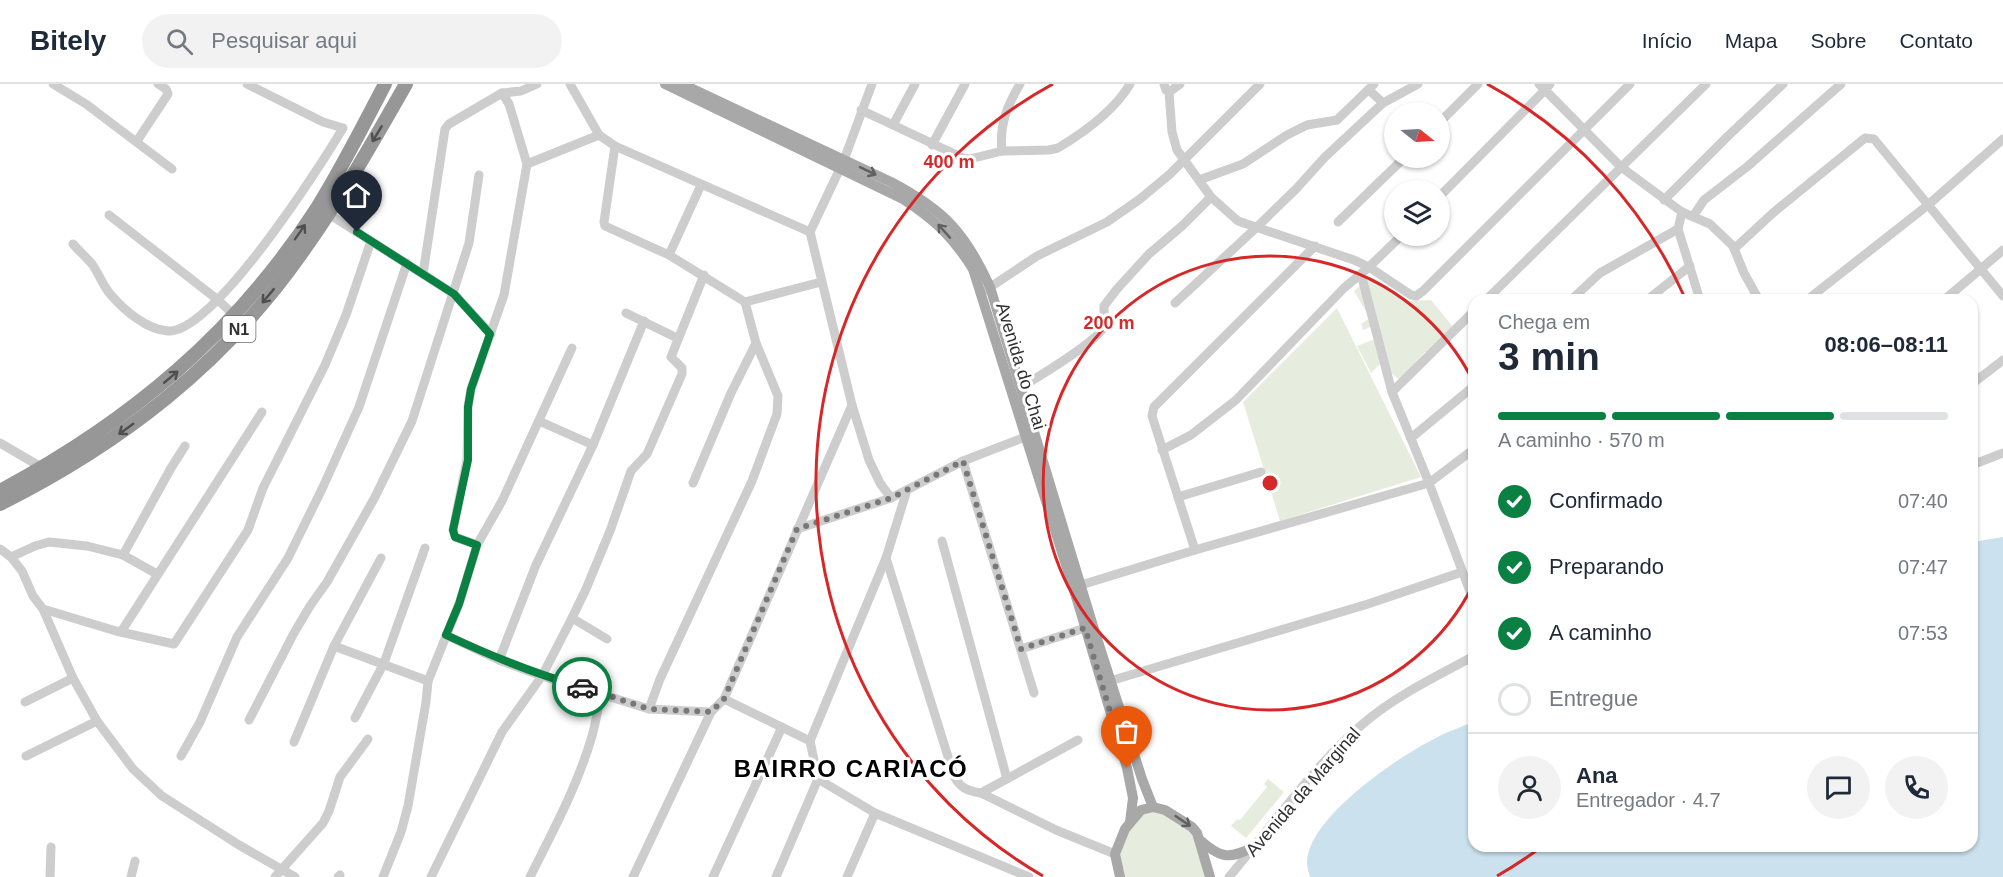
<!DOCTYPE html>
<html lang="pt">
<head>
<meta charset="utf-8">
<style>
	:root { --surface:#fff; --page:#f2f2f3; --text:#1f2937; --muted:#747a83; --line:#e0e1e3; --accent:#0b8043 }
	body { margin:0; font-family:Arial,sans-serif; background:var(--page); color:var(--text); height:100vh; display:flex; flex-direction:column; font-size:22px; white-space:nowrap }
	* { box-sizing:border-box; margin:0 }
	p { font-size:20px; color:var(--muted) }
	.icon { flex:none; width:33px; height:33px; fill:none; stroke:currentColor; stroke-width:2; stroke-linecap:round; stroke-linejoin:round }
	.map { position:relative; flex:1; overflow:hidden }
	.side { position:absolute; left:1468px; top:210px; width:510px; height:558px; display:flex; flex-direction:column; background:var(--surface); border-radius:18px; box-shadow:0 2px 4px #0004 }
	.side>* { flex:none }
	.needle { width:39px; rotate:108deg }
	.controls { position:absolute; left:1384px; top:18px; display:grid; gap:12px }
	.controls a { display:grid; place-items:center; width:66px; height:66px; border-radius:50%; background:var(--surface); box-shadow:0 2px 4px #0004; font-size:30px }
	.pin { position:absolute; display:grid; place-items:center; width:51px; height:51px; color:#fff; margin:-62px -26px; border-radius:50% 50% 50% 0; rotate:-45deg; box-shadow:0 0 6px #0007 }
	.pin .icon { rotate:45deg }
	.courier { position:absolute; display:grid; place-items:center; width:60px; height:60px; margin:-30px; border:4px solid #0b8043; border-radius:50%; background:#fff; color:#222; box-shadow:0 2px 8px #0007 }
	.summary em { font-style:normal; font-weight:700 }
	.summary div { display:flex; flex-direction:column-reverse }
	.summary { display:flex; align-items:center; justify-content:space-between; height:102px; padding:0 30px }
	h1 { font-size:39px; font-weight:700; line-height:45px }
	.bar { display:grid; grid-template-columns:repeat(4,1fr); gap:9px 6px; align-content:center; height:72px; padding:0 30px }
	.bar i { height:8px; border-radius:4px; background:var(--line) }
	.bar .selected { background:var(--accent) }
	.bar p { grid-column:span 4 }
	.line { display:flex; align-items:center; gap:15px; padding:0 30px; border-top:2px solid var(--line) }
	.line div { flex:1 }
	.round { display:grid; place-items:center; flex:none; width:63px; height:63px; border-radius:32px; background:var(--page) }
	ol { padding:0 30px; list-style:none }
	li { display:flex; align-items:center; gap:18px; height:66px }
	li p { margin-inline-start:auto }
	li .icon { padding:6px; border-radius:50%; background:var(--accent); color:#fff; stroke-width:4 }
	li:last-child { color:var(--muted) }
	li i { width:33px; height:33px; border:3px solid var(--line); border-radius:50% }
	header { display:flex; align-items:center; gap:36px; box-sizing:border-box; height:84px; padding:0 30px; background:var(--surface); border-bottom:2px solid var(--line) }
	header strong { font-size:28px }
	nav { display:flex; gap:33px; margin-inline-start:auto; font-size:21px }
	.search { width:420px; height:54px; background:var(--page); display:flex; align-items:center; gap:15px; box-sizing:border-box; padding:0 21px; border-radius:33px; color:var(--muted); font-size:22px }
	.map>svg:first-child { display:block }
	.green { fill:#e7edde }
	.water { fill:#cbe1ed }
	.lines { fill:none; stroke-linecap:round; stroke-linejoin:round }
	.minor { stroke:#cdcdcd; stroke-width:9 }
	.major { stroke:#a8a8a8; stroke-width:10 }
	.highway { stroke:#979797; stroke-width:14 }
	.oneway { stroke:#4f4f4f }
	.oneway2 { stroke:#606060 }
	.done { stroke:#787878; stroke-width:6; stroke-dasharray:0 10.8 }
	.route { stroke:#0b8043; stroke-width:8 }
	.ring { fill:none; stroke:#d62828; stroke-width:3 }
	.labels { text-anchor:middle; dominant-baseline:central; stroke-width:6; stroke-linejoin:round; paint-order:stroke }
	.shield { fill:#fff; stroke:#6e6e6e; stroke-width:1.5 }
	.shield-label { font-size:16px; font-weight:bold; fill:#303030 }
	.street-label { font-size:18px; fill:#303030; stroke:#fff }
	.district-label { font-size:24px; font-weight:bold; letter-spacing:1.5px; fill:#000; stroke:#fff }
	.centre { fill:#d62828; stroke:#fff; stroke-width:3 }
	.ring-label { font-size:18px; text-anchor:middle; font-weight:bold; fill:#d62828; stroke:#fff; stroke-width:6; stroke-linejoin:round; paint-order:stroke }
</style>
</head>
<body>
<header>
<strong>Bitely</strong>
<div class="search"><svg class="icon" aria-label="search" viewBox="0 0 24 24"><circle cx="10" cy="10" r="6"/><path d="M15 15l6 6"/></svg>Pesquisar aqui</div>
<nav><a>Início</a><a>Mapa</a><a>Sobre</a><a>Contato</a></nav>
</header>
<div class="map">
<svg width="2003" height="793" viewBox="0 0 2003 793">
	<rect width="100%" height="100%" fill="#fff"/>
	<g class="green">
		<path d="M1376 195 1404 217 1431 216 1454 244 1440 260 1424 269 1406 290 1398 295 1381 279 1371 289 1357 262 1375 255 1370 243 1363 246 1361 240 1370 234 1354 207 1367 196Z"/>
		<path d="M1337 224 1421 393 1280 437 1243 318Z"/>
		<path d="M1268 695 1284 708 1246 754 1231 742 1237 735 1240 736 1267 703 1264 700Z"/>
		<path d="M1153 725 1191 746 1206 793H1122C1121 784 1117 772 1119 764 1122 747 1138 730 1153 725Z"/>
	</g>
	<path class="water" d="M2003 453V793H1310C1309 789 1307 784 1307 779 1307 734 1399 672 1436 654 1448 647 1462 643 1474 637V762H1972L1973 458Z"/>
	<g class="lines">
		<g class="minor">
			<path d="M53 0 86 20 172 85"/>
			<path d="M570 0 599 51 615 62 810 148"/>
			<path d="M872 0 844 76 810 148 852 321 869 376 880 399 891 414"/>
			<path d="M915 0 893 41 963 74 970 75 1002 67 1049 66 1058 64C1083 49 1115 26 1130 0"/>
			<path d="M1539 0 1545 6 1550 0"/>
			<path d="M1369 6 1383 19 1418 0"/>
			<path d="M1169 8 1180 0"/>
			<path d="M861 26 893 41"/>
			<path d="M1440 38 1478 0"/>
			<path d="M137 57 168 10 166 5 158 0"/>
			<path d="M932 61 965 0"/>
			<path d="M615 62 604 138 605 142 669 171 745 218 756 259 778 312 777 330 752 397 660 595 649 625"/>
			<path d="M1002 67C999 41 1007 22 1020 0"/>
			<path d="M527 80 599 51"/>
			<path d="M1199 96 1243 80 1287 51 1307 41 1337 36 1374 0"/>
			<path d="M1440 112 1545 6 1621 83 1682 128 1710 140 1733 162 1744 189 1759 216"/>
			<path d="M1211 113 1238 137 1354 176 1369 183 1411 211 1416 212 1423 207 1630 0"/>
			<path d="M1664 116 1728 52 1783 0"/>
			<path d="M324 127 454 210 491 250"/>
			<path d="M1682 128 1678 145 1700 216"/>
			<path d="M109 131 218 216 236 233"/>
			<path d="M1694 131 1704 116 1748 82 1841 0"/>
			<path d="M1338 138 1404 74"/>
			<path d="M73 160C79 167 86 173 92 180 99 190 103 202 111 211 124 226 147 246 168 247 213 250 320 83 343 44L323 38 247 0"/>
			<path d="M1734 165 1774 128 1865 54 1874 55 2003 212"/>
			<path d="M669 171 701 101"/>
			<path d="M423 190 445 45 449 40 502 9 521 7 537 0"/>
			<path d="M1361 190 1392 308 1429 399 1474 518"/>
			<path d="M986 206 1037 172 1107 138 1140 115 1170 90 1260 0"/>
			<path d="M1486 216 1706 0"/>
			<path d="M1571 216 1600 189 1678 145"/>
			<path d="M1647 216 1690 182"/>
			<path d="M1807 216 1928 121 2003 55"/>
			<path d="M1944 216 2003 166"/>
			<path d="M745 218 821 198"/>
			<path d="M1175 219 1257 143 1296 105 1325 73 1383 19"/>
			<path d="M626 229 677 254"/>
			<path d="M1972 300 2003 276"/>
			<path d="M1020 304C1037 293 1104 255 1107 237L1104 231V222L1117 205 1149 170 1182 142 1211 113 1177 66 1172 48 1169 8 1166 6 1164 0"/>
			<path d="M1392 308 1474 227"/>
			<path d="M539 337 593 361"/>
			<path d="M1411 354 1474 302"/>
			<path d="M0 359 41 383"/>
			<path d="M1162 366 1191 351 1236 316 1344 204 1369 183 1401 152"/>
			<path d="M963 377 1034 609"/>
			<path d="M1972 381 2003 369"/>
			<path d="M693 399 731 309 756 259"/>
			<path d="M1178 413 1261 388"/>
			<path d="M797 445 891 414 963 377 1025 353"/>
			<path d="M942 457 1007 695"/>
			<path d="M477 461 455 453 453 446 467 376 468 323 471 305 504 211 527 80 509 20 502 9"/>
			<path d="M0 465 11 473 22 487 33 512 43 525 73 594 97 637 26 672"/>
			<path d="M1195 466 1152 332 1154 323 1315 162"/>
			<path d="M123 471 171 384 185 362"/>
			<path d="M11 473 35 462 49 458 87 462 123 471 157 490"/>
			<path d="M886 474 954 692C960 704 968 707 981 709L1056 746 1115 770"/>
			<path d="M1081 501 1195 466 1429 399 1474 365"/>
			<path d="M43 525 116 547 174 560 248 446 263 404 325 281 346 231 371 157"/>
			<path d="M572 534 607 555"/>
			<path d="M121 548 262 328"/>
			<path d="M446 551 499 576 542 592 649 625 711 628"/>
			<path d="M334 562 428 597"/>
			<path d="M1021 565 1085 544"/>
			<path d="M499 576 536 481 593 361 644 237"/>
			<path d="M1110 597 1368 520 1462 488"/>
			<path d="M724 615 810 657"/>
			<path d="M25 618 73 594"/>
			<path d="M355 634 384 579 425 464"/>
			<path d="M249 636 294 549 310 522 327 498 375 413 412 337 469 159 479 91"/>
			<path d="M97 637 133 685 162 712 239 761 295 793"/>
			<path d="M294 658 334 562 381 474"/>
			<path d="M181 672 200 638 237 553 288 474 322 405 359 323 407 179"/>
			<path d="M818 695 875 729 1029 793"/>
			<path d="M981 709 1078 656"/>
			<path d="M50 793 51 763"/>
			<path d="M131 793 135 777"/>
			<path d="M275 793 323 739 329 727 340 693 368 655"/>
			<path d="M338 793 340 791"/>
			<path d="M383 793 401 748 408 722 426 618 428 597 459 520 477 461 502 417 572 264"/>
			<path d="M431 793 502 648 542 592 572 534 586 505 610 447 631 387 647 370 682 290V284L671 273 704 191"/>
			<path d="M530 793C553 747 578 701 592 652 596 638 598 624 601 610"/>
			<path d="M633 793 711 628 724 615 852 321"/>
			<path d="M713 793 782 643"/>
			<path d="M776 793 818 695 810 657 886 474 907 406"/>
			<path d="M847 793 875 729"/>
			<path d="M1229 793C1273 741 1313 682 1365 638 1397 611 1437 592 1474 572"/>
		</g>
		<g class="major">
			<path d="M665 0 903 115C934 135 953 153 973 185L1078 519 1127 684 1133 714 1130 738"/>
			<path d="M682 0 891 98C944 126 965 148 990 203L1093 542 1142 695 1153 723"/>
			<path d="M1201 757C1222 775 1229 775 1254 763"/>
			<path d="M1120 793 1115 770 1125 745 1141 726 1153 723 1165 726 1192 743 1197 749 1210 793"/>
		</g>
		<g class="highway">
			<path d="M0 407C131 337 236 249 317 124 342 84 363 42 385 0"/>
			<path d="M0 420C120 360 223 281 301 170 340 116 373 58 406 0"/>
		</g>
	</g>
	<defs><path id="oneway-shaft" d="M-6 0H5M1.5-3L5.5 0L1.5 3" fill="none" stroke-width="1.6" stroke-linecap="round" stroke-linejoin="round" transform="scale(1.5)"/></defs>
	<g class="oneway">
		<use href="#oneway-shaft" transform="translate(377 50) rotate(121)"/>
		<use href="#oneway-shaft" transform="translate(300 148) rotate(-55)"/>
		<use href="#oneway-shaft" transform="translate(268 212) rotate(130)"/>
		<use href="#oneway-shaft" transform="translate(171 293) rotate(-40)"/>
		<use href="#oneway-shaft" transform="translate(126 345) rotate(144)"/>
	</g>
	<g class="oneway2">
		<use href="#oneway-shaft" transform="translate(868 87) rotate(25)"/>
		<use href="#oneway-shaft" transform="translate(944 147) rotate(-132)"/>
		<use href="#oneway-shaft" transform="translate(1183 737) rotate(34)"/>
	</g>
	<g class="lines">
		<path class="done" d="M582 603 649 625 711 628 724 615 797 445 891 414 963 377 1021 565 1085 544 1127 684"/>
		<path class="route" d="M357 148 454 210 490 250 471 305 468 323V376L453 446 455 453 477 461 459 520 446 551C491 572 535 590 582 603"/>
	</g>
	<g class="ring">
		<path d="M1474 499A227 227 0 1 1 1474 299"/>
		<path d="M1540 764A454 454 0 0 1 1497 792M1043 792A454 454 0 0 1 1053 0M1487 0A454 454 0 0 1 1685 214"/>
	</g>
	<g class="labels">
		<rect class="shield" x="222.5" y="232" width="33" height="26" rx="4.5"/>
		<g class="shield-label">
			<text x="239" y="245">N1</text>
		</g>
		<g class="street-label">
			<text transform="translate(1021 282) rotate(73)">Avenida do Chai</text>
			<text transform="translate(1303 708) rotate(-49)">Avenida da Marginal</text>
		</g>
		<g class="district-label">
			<text x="851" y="684">BAIRRO CARIACÓ</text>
		</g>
	</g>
	<circle cx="1270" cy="399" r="9" class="centre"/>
	<g class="ring-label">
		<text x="949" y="84">400 m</text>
		<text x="1109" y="245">200 m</text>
	</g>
</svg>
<div class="controls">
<a><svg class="needle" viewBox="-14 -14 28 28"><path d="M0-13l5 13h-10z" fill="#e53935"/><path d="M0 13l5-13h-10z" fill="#747a83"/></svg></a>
<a><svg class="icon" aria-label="layers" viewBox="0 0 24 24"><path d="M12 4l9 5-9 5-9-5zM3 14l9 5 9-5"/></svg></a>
</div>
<div class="pin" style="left:1127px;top:684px;background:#ea580c"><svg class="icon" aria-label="bag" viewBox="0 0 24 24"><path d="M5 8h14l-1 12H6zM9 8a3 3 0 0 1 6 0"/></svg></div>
<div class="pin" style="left:357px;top:148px;background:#1f2937"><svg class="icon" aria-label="home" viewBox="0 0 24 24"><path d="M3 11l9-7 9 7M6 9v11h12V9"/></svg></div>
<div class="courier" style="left:582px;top:603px"><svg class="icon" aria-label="car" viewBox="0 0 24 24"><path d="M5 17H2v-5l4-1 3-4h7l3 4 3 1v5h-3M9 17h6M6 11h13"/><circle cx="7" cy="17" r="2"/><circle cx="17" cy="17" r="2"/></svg></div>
<section class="side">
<div class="summary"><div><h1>3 min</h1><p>Chega em</p></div><em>08:06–08:11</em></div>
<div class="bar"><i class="selected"></i><i class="selected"></i><i class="selected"></i><i></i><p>A caminho · 570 m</p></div>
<ol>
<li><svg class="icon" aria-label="check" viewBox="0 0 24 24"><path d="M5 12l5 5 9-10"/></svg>Confirmado<p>07:40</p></li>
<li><svg class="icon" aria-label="check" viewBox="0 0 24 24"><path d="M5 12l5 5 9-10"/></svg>Preparando<p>07:47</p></li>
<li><svg class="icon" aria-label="check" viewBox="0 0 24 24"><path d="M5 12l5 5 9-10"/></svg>A caminho<p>07:53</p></li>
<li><i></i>Entregue</li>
</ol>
<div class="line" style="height:108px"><a class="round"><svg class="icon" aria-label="person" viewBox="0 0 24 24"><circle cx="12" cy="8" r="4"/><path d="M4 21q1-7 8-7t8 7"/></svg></a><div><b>Ana</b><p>Entregador · 4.7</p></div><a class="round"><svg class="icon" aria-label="chat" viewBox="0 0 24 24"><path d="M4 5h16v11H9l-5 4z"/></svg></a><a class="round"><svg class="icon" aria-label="phone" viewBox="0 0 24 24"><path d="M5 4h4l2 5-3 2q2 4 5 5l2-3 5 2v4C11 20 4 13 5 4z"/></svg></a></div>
</section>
</div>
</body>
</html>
